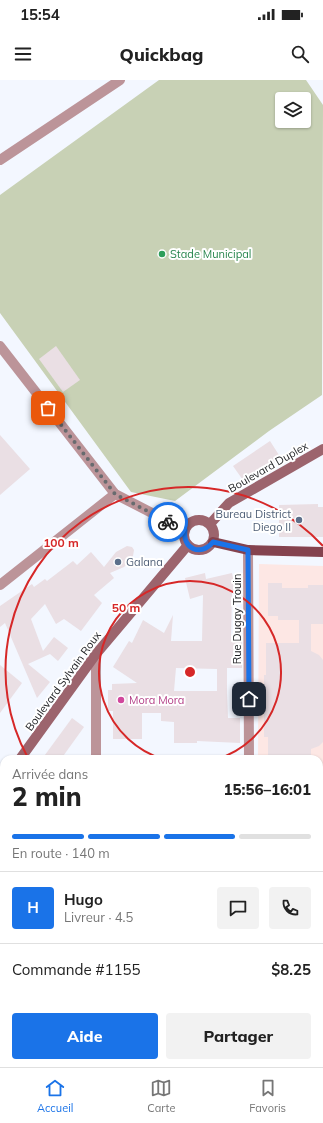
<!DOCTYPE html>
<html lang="fr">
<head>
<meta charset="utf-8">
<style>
	:root { --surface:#fff; --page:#f2f2f2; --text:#222; --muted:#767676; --line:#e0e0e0; --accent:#1a73e8 }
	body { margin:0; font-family:Mulish,sans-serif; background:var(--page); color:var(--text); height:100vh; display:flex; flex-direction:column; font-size:15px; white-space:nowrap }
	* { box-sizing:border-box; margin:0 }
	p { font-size:13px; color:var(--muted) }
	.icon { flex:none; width:22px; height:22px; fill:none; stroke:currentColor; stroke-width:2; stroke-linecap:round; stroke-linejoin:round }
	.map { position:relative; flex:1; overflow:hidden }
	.side { position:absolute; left:0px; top:675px; width:323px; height:312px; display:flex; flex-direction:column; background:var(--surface); border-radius:12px 12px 0 0; box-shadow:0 1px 3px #0004 }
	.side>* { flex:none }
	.fabs { position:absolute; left:275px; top:12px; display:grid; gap:8px }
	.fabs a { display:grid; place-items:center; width:36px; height:36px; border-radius:4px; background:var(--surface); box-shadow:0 1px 3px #0004; font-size:20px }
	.pin { position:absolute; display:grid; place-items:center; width:34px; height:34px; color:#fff; margin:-17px; border-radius:8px; box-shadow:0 2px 6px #0006 }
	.courier { position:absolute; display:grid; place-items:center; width:40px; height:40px; margin:-20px; border:3px solid #1a73e8; border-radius:50%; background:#fff; color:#222; box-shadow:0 1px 5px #0007 }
	.head em { font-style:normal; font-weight:800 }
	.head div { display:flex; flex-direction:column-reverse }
	.head { display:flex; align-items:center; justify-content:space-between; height:68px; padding:0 12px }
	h1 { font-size:26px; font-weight:800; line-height:30px }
	.bar { display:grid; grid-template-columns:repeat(4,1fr); gap:6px 4px; align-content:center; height:48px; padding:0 12px }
	.bar i { height:5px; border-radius:3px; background:var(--line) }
	.bar .on { background:var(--accent) }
	.bar p { grid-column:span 4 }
	.line { display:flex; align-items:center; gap:10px; padding:0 12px; border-top:1px solid var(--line) }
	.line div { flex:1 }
	.round { display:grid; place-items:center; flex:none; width:42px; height:42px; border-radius:4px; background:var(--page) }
	.primary-button { display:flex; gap:8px; margin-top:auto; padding:8px 12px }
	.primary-button a { flex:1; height:46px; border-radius:4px; background:var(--accent); color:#fff; font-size:16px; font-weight:800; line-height:46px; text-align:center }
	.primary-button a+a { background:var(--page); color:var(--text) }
	.status { display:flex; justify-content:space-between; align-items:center; height:28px; padding:0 20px; background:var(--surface); direction:ltr }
	.status svg { height:11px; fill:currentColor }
	header { display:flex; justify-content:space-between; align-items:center; height:52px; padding:0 12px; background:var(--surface); font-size:18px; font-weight:800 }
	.menu { display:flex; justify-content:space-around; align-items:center; height:56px; border-top:1px solid var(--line); background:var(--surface); font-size:11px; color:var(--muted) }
	.menu a { display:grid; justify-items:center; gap:2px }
	.menu .on { color:var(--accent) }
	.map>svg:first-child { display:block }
	.medical { fill:#fde7e4 }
	.green { fill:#c8d1b5; fill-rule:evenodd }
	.building { fill:#eadfe4; fill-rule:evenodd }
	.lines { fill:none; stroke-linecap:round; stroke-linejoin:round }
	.minor { stroke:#bc9499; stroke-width:10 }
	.secondary { stroke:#9c646d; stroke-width:10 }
	.primary { stroke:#84424e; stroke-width:10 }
	.done { stroke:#686b6f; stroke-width:4; stroke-dasharray:0 7.2 }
	.route { stroke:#1a73e8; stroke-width:5 }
	.ring { fill:none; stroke:#d62828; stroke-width:2 }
	.leisure-dot { fill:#2e9e5b; stroke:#fff; stroke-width:1.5 }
	.service-dot { fill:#5c6f8a; stroke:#fff; stroke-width:1.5 }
	.hotel-dot { fill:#d1479c; stroke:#fff; stroke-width:1.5 }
	.labels { text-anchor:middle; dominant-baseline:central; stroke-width:4; stroke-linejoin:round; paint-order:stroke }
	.leisure-label { font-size:11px; fill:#27864d; stroke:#fff; text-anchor:start }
	.street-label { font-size:11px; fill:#1d1f22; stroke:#fff }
	.service-label { font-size:11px; fill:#4e5e75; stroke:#fff; text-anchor:end }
	.hotel-label { font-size:11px; fill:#b23c85; stroke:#fff; text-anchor:start }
	.centre { fill:#d62828; stroke:#fff; stroke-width:2 }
	.ring-label { font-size:12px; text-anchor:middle; font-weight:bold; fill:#d62828; stroke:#fff; stroke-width:4; stroke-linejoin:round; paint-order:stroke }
</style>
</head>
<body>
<div class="status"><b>15:54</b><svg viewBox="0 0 49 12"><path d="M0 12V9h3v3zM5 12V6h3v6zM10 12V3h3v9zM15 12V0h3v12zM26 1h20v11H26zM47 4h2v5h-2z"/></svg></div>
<header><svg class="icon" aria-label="menu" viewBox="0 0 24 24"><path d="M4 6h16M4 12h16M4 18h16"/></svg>Quickbag<svg class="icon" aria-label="search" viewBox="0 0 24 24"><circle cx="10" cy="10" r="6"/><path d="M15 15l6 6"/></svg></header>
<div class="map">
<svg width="323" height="987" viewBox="0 0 323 987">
	<rect width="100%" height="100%" fill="#f3f7ff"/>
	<path class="medical" d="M259 484 323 486V759H319V679H258Z"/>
	<path class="green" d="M159 0H306L323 25 322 315 269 351 175 421 131 412 0 233V115ZM282 19H304V41H282Z"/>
	<g class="building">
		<path d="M56 266 80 300 63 312 39 279Z"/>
		<path d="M0 355 30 389 0 415Z"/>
		<path d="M270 361 279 375V379L270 386 273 390 258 399 256 395 245 403 233 386Z"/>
		<path d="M318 424V427H323V457H279V425Z"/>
		<path d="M127 466 132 467 134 470 133 476 129 482 124 487 110 493 114 498 94 515 102 523 81 551 64 539 56 544 45 524 31 539 43 571 54 557 68 568 58 581 50 574 28 584 50 602 37 618 5 543 0 547V526L32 504 34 507 45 499 47 501 73 481 77 485 91 472 104 487 116 472Z"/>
		<path d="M205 493 206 499 232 493 236 513H232L231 559H242V588H227V612L228 638H240V663L197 661V663H174V642L161 641V633H142V659H113V631H108V610H112V604L137 603 113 587 129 561 132 563 143 540 164 553 173 535 171 561H202L203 515 190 519 185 498ZM176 588 217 589V611H174Z"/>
		<path d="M268 503H282V508H308V505H323V544H311V571L319 575 323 580V662L319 666 311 669V679H268V657H264V595H266V563H299V540H278V536H268Z"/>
		<path d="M0 585 22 603 0 633Z"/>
		<path d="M72 638 84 647 61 679H42Z"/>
	</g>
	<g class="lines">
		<g class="minor">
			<path d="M0 80 120 0"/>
			<path d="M0 266 115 414 185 450"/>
			<path d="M248 470 249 679"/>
			<path d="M0 505 115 414"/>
			<path d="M96 574V679"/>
			<path d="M0 769H4"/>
			<path d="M319 773H323"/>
			<path d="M319 935H323"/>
			<path d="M0 936H4"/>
			<path d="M247 983V987"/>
			<path d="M99 987V983"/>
		</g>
		<g class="secondary">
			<circle cx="199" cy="455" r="15"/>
			<path d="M210 444 229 423 323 369"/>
			<path d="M20 679 96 574 188 465"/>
			<path d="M0 707 4 702"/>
		</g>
		<path class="primary" d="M213 462 248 470 323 472"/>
	</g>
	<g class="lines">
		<path class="done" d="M48 328 115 414 168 442"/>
		<path class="route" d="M168 442 185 450C182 469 201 477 213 462L248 470 249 619"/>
	</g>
	<g class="ring">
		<path d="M163 679A91 91 0 1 1 217 679"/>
		<path d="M28 678A183 183 0 0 1 323 466"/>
	</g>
	<circle class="leisure-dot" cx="162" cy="174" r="4"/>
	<g class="service-dot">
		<circle cx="299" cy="440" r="4"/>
		<circle cx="118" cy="482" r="4"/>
	</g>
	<circle class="hotel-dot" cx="121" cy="620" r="4"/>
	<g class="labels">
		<g class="leisure-label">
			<text x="170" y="174">Stade Municipal</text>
		</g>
		<g class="street-label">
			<text transform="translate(268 387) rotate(-30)">Boulevard Duplex</text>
			<text transform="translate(237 539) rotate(-90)">Rue Dugay Trouin</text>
			<text transform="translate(63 601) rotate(-54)">Boulevard Sylvain Roux</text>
		</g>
		<g class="service-label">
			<text x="291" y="434">Bureau District<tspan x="291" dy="13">Diego II</tspan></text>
			<text x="126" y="482" text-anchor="start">Galana</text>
		</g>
		<g class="hotel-label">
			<text x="129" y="620">Mora Mora</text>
		</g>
	</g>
	<circle cx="190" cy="592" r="6" class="centre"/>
	<g class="ring-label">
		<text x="61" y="467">100 m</text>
		<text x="126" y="532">50 m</text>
	</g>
</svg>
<div class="fabs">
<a><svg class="icon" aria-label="layers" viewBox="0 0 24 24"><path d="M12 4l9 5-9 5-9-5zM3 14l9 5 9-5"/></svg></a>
</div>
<div class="pin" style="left:48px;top:328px;background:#ea580c"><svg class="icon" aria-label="bag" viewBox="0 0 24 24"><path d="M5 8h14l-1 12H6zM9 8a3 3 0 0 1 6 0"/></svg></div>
<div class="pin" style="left:249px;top:619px;background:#1f2937"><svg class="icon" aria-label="home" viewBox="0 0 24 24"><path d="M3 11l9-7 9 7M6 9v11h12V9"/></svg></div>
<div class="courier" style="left:168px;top:442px"><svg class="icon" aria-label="bike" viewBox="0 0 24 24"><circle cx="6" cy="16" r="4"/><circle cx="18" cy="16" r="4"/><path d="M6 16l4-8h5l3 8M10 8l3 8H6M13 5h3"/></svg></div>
<section class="side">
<div class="head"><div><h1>2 min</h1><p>Arrivée dans</p></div><em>15:56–16:01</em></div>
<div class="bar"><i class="on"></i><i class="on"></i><i class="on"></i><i></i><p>En route · 140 m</p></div>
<div class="line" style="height:72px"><b class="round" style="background:var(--accent);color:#fff">H</b><div><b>Hugo</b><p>Livreur · 4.5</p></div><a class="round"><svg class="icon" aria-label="chat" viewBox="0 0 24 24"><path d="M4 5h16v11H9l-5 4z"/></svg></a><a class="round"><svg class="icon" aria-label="phone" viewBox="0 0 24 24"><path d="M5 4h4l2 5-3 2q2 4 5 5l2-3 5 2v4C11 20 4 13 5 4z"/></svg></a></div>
<div class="line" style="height:52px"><div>Commande #1155</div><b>$8.25</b></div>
<div class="primary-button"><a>Aide</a><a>Partager</a></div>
</section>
</div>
<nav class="menu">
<a class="on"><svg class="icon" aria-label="home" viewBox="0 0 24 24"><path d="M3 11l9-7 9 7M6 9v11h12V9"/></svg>Accueil</a>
<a><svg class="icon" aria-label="map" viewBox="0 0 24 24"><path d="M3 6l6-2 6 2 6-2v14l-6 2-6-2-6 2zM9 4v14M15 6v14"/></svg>Carte</a>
<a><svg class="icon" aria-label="saved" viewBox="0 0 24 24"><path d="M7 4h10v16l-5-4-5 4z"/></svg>Favoris</a>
</nav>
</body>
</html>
